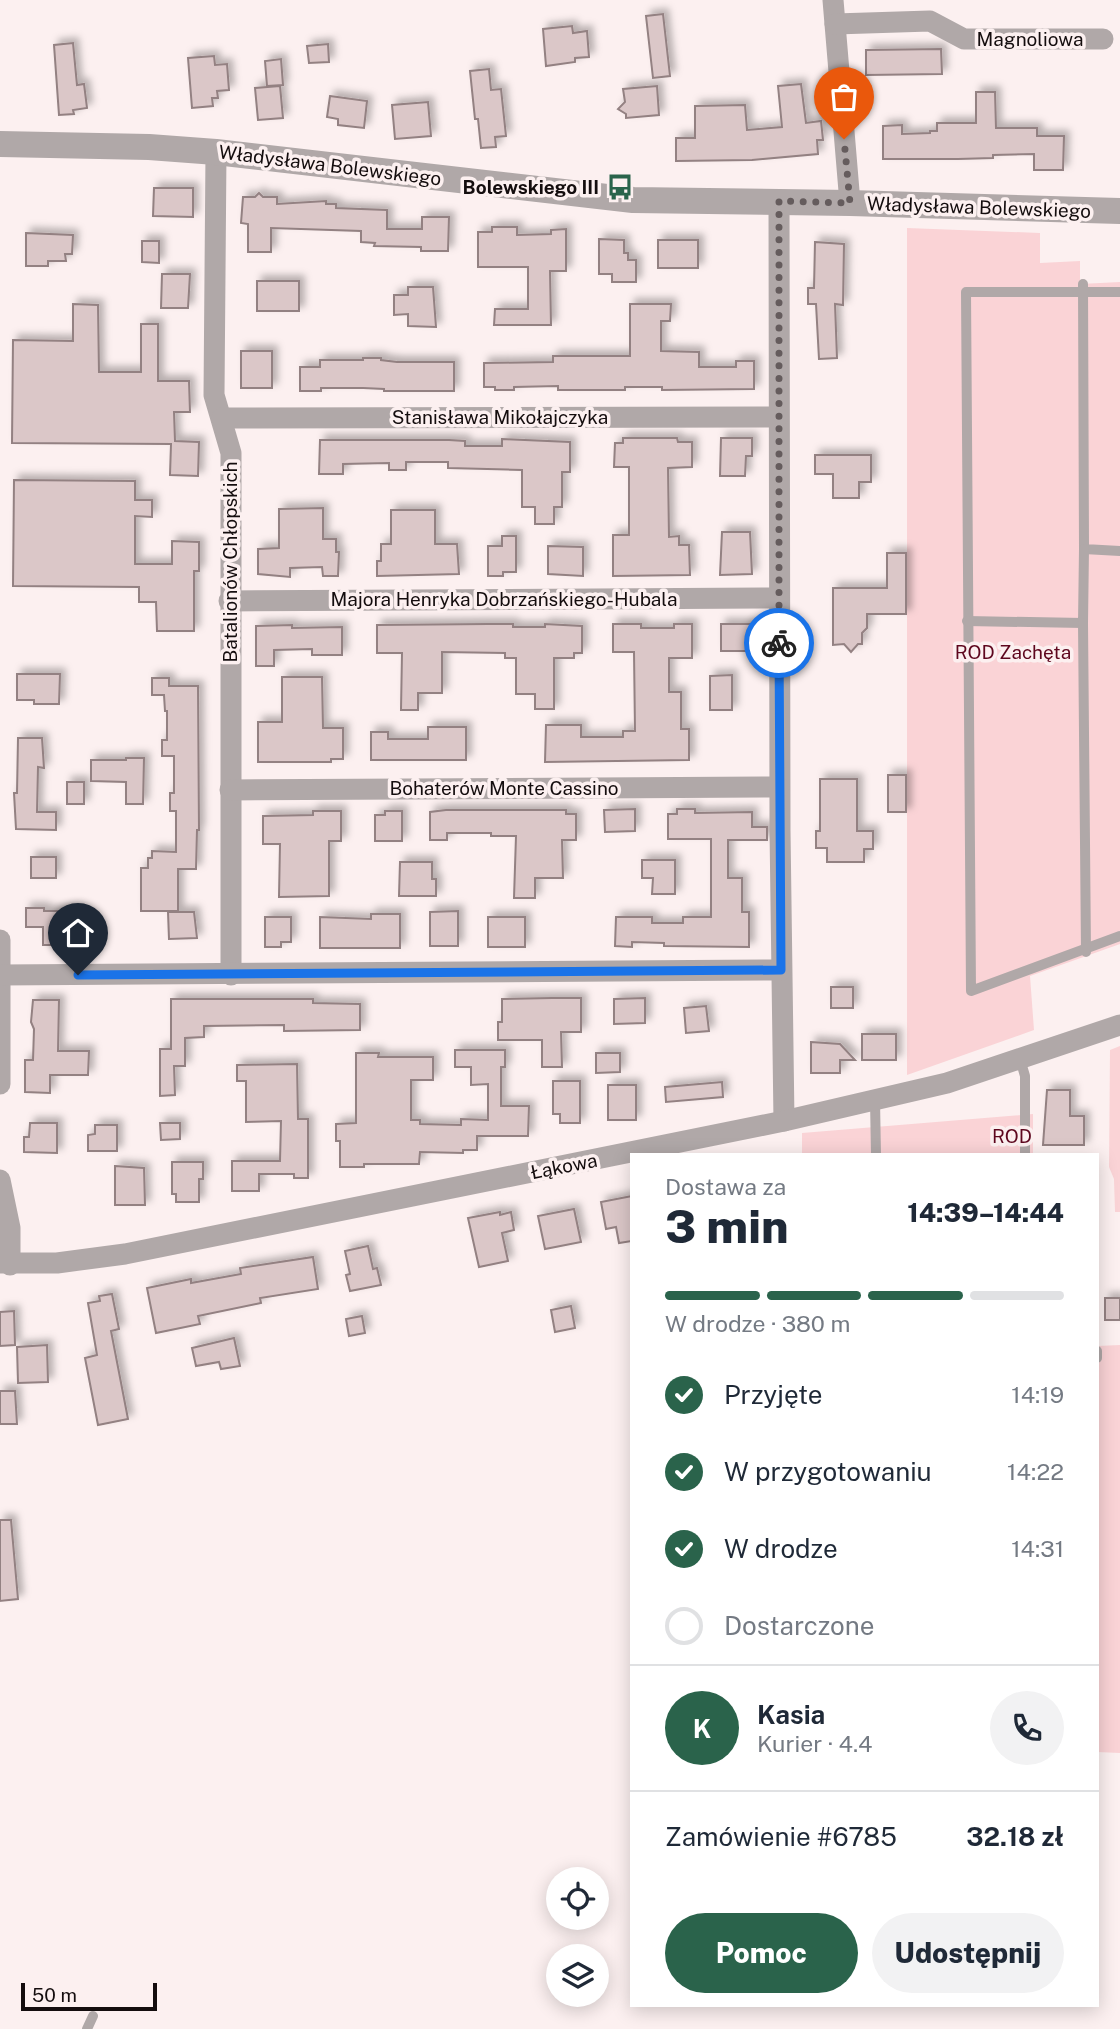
<!DOCTYPE html>
<html lang="pl">
<head>
<meta charset="utf-8">
<style>
	:root { --surface:#fff; --page:#f2f2f3; --text:#1f2937; --muted:#747a83; --line:#e0e1e3; --accent:#2a634b }
	body { margin:0; font-family:"Public Sans",sans-serif; background:var(--page); color:var(--text); height:100vh; display:flex; flex-direction:column; font-size:26px; white-space:nowrap }
	* { box-sizing:border-box; margin:0 }
	p { font-size:23px; color:var(--muted) }
	.icon { flex:none; width:38px; height:38px; fill:none; stroke:currentColor; stroke-width:2; stroke-linecap:round; stroke-linejoin:round }
	.map { position:relative; flex:1; overflow:hidden }
	.side { position:absolute; left:630px; top:1153px; width:469px; height:854px; display:flex; flex-direction:column; background:var(--surface); border-radius:0px; box-shadow:0 4px 18px #0003 }
	.side>* { flex:none }
	.controls { position:absolute; left:546px; top:1867px; display:grid; gap:14px }
	.controls a { display:grid; place-items:center; width:63px; height:63px; border-radius:50%; background:var(--surface); box-shadow:0 4px 18px #0003; font-size:35px }
	.scale { position:absolute; left:21px; bottom:18px; width:136px; box-sizing:border-box; padding-left:7px; border:4px solid #140d0e; border-top:0; font-size:19px; line-height:24px; white-space:nowrap; color:#140d0e; -webkit-text-stroke:5px #fcf0f0; paint-order:stroke }
	.pin { position:absolute; display:grid; place-items:center; width:60px; height:60px; color:#fff; margin:-72px -30px; border-radius:50% 50% 50% 0; rotate:-45deg; box-shadow:0 0 7px #0007 }
	.pin .icon { rotate:45deg }
	.courier { position:absolute; display:grid; place-items:center; width:70px; height:70px; margin:-35px; border:5px solid #1a73e8; border-radius:50%; background:#fff; color:#222; box-shadow:0 2px 9px #0007 }
	.overview em { font-style:normal; font-weight:800 }
	.overview div { display:flex; flex-direction:column-reverse }
	.overview { display:flex; align-items:center; justify-content:space-between; height:119px; padding:0 35px }
	h1 { font-size:46px; font-weight:800; line-height:52px }
	.bar { display:grid; grid-template-columns:repeat(4,1fr); gap:10px 7px; align-content:center; height:84px; padding:0 35px }
	.bar i { height:9px; border-radius:5px; background:var(--line) }
	.bar .on { background:var(--accent) }
	.bar p { grid-column:span 4 }
	.line { display:flex; align-items:center; gap:18px; padding:0 35px; border-top:2px solid var(--line) }
	.line div { flex:1 }
	.round { display:grid; place-items:center; flex:none; width:74px; height:74px; border-radius:37px; background:var(--page) }
	ol { padding:0 35px; list-style:none }
	li { display:flex; align-items:center; gap:21px; height:77px }
	li p { margin-inline-start:auto }
	li .icon { padding:7px; border-radius:50%; background:var(--accent); color:#fff; stroke-width:4 }
	li:last-child { color:var(--muted) }
	li i { width:38px; height:38px; border:4px solid var(--line); border-radius:50% }
	.action { display:flex; gap:14px; margin-top:auto; padding:14px 35px }
	.action a { flex:1; height:80px; border-radius:42px; background:var(--accent); color:#fff; font-size:28px; font-weight:800; line-height:80px; text-align:center }
	.action a+a { background:var(--page); color:var(--text) }
	.map>svg:first-child { display:block }
	.green { fill:#fad3d6 }
	.building { fill:#dbc7c8; stroke:#938182; stroke-width:2; filter:url(#shadow) }
	.lines { fill:none; stroke-linecap:round; stroke-linejoin:round }
	.service { stroke:#b0a8a8; stroke-width:10 }
	.minor { stroke:#b0a8a8; stroke-width:21 }
	.tertiary { stroke:#b0a8a8; stroke-width:26 }
	.done { stroke:#655c5d; stroke-width:7; stroke-dasharray:0 12.6 }
	.route { stroke:#1a73e8; stroke-width:9 }
	.labels { text-anchor:middle; dominant-baseline:central; stroke-width:7; stroke-linejoin:round; paint-order:stroke }
	.street-label { font-size:19px; fill:#140d0e; stroke:#fcf0f0 }
	.poi-label { font-size:19px; font-weight:bold; fill:#140d0e; stroke:#fcf0f0; text-anchor:end }
	.park-label { font-size:19px; fill:#5e071e; stroke:#fcf0f0 }
</style>
</head>
<body>
<div class="map">
<svg width="1120" height="2029" viewBox="0 0 1120 2029">
	<defs>
		<filter id="shadow"><feDropShadow dx="5" dy="-5" stdDeviation="3.5" flood-color="#0004"/></filter>
	</defs>
	<rect width="100%" height="100%" fill="#fcf0f0"/>
	<g class="green">
		<path d="M907 228 1040 233V263L1080 261V284L1120 282V944L1030 976 1034 1030 907 1075Z"/>
		<path d="M1120 1046V1212H1115L1114 1179 1109 1167 1110 1050Z"/>
		<path d="M1033 1114V1155H802V1133Z"/>
		<path d="M1120 1345V1753L1097 1752V1346Z"/>
	</g>
	<g class="building">
		<path d="M663 14 670 76 653 78 646 16Z"/>
		<path d="M572 26 573 33 587 31 589 57 575 58V62L546 66 543 29Z"/>
		<path d="M73 43 77 85 84 84 87 108 73 110 74 114 59 115 54 45Z"/>
		<path d="M328 44 329 62 309 63 307 46Z"/>
		<path d="M941 49 942 74 866 75V50Z"/>
		<path d="M214 56 215 65 227 64 229 90 217 91 218 98H212L213 106 192 108 188 58Z"/>
		<path d="M281 59 283 85 267 86 265 61Z"/>
		<path d="M489 69 491 90 501 89 506 136 495 137 496 147 481 148 478 119H475L470 71Z"/>
		<path d="M801 84 806 123 821 121 823 140H817L818 154 752 160 676 161V138H695V106L745 105 747 130 782 127 778 86Z"/>
		<path d="M280 86 283 118 258 120 255 88Z"/>
		<path d="M657 86 659 115 626 118V114L618 109 625 102 623 89Z"/>
		<path d="M976 92H995L996 128H1037V136H1064L1063 170H1034V154L993 155V158L958 159H883V126L902 125V134L930 133V131H937V123H976Z"/>
		<path d="M330 96 367 101 364 128 338 125V119L327 117Z"/>
		<path d="M428 102 431 136 395 139 392 105Z"/>
		<path d="M154 188H193V217L153 216Z"/>
		<path d="M259 193 263 197H277V204L326 201V204H336V208L387 210V229H422V217H449L448 251H421V247L374 246 375 243 361 242V231L271 228V252H248V224L241 223 243 197H255Z"/>
		<path d="M492 227H517V235L551 234V230L566 229V271H550L551 325H494L495 309H528V267H478V232H492Z"/>
		<path d="M26 233 73 235 72 254H65L66 261H48V266H26Z"/>
		<path d="M599 239 624 240V253H628V260H636V282H612V274H599Z"/>
		<rect x="658" y="240" width="40" height="28"/>
		<path d="M142 241H159V263L142 262Z"/>
		<path d="M815 242 844 244 843 305 835 304 837 358 819 359 816 304H808V288H814Z"/>
		<path d="M162 274H190L188 308H161Z"/>
		<rect x="257" y="281" width="42" height="30"/>
		<path d="M408 287H433L436 327 408 326V314L394 315V295H408Z"/>
		<path d="M73 304 98 305 99 372H141V324H158V381H189L190 412H174L175 441 199 442 198 476 170 475 171 444 12 443 13 340 73 341Z"/>
		<path d="M630 304H671L670 321H661V351L699 352V367H736V361H754V389L662 390V387H625V390H558V386L514 387V390H495V387H484V363L553 362V356H630Z"/>
		<rect x="241" y="351" width="31" height="37"/>
		<path d="M363 358H381V360L397 362H454V391H384V389L363 388H321V391H300V367H320V360H363Z"/>
		<path d="M623 438H677L678 442H692V467L668 468 669 537 679 536V545H689L690 575 613 576V535H629V467H614L615 443H623Z"/>
		<path d="M721 438H752V456H746L745 476H720Z"/>
		<path d="M502 439 570 442V472H562V507H554V524H535V507H522V470L448 468V462H406V470H389V463L343 464V474H319L320 440H449L465 441V446H502Z"/>
		<path d="M815 455H871V482H859V498H833V474H815Z"/>
		<path d="M14 480 135 481V500H152V517L135 516V564H172V541L199 542V571H194V631H157L156 602H139V587L13 586Z"/>
		<path d="M323 508V539H336V552H339L338 576H323L322 567 290 568V577L258 574V549L279 548V509Z"/>
		<path d="M391 510H435V544H457L459 574 377 576V561H381V544H391Z"/>
		<path d="M722 532H750L752 574 720 575Z"/>
		<path d="M502 536H516V572H503V576H488V546H502Z"/>
		<path d="M548 546 583 547V576L548 574Z"/>
		<path d="M887 553H906V614H867V628L862 633V644H858L851 652 844 644 833 645V588H887Z"/>
		<path d="M488 624H513V627H545V624L582 626V653H574V658H554V709H535V694H516V658H505V653L442 652V693H418V710H401L402 653H377V625Z"/>
		<path d="M613 624H641V628H674V624H692V658H669V692H681V729H689V760L545 762 546 725H581V737H623V731H635L634 652H613Z"/>
		<rect x="721" y="624" width="32" height="27"/>
		<path d="M292 625V628L342 627V655H312V649L274 650V666H256V626Z"/>
		<path d="M17 674H60L59 704H34V700H17Z"/>
		<path d="M732 675V710H710V676Z"/>
		<path d="M282 677H322L323 728H343V759H331V762H258V722H282Z"/>
		<path d="M152 678H169V686H198L199 830H197L196 869H178V911H141V868H148V858H152V851L176 852V811H170V793H174V756H162V740H167V711H165L164 695H152Z"/>
		<path d="M428 727H466V760H371V732H388V739H428Z"/>
		<path d="M18 738H42L44 768 38 767 37 812H56V830L16 829 14 793H17Z"/>
		<path d="M126 758H144L143 804H126V782L91 781V760H126Z"/>
		<rect x="888" y="775" width="18" height="37"/>
		<path d="M820 779H857V831H873V849H864V862H827V848H816V831H820Z"/>
		<rect x="67" y="782" width="17" height="22"/>
		<path d="M635 809V831L605 832 604 810Z"/>
		<path d="M677 809H695V813L752 812V827H767V840H728V878H742V912H749V947L664 946V943L632 942V947L615 946 616 917H652V923H683V917H711V839H668V814H677Z"/>
		<path d="M446 810H566V814H576V840H562L563 878H535V898H514L516 836H491V833H447V840H430V812Z"/>
		<path d="M313 811H341V841H329V896L279 897 280 844H263V816L313 815Z"/>
		<path d="M385 811H402V841H375V815H385Z"/>
		<rect x="31" y="857" width="25" height="21"/>
		<path d="M642 860H675V894H652L653 878H642Z"/>
		<path d="M400 862H432V879H436V896H399Z"/>
		<path d="M26 908H44V911H78V945H43V927H26Z"/>
		<path d="M458 911V946H430V912Z"/>
		<path d="M168 912H194L197 938 169 939Z"/>
		<path d="M371 914H400V948H320V917L371 919Z"/>
		<path d="M265 917H291V942H281V947H265Z"/>
		<rect x="488" y="917" width="37" height="30"/>
		<rect x="831" y="987" width="22" height="21"/>
		<path d="M552 998H581V1032H561L562 1067H542V1040H498V1022H502V999Z"/>
		<path d="M645 998V1023L614 1024V999Z"/>
		<path d="M171 999H313V1003L360 1004V1030L284 1031V1025L204 1026V1037L185 1038V1066H174L175 1095 160 1096V1049H171Z"/>
		<path d="M33 1000H59L58 1051H89L88 1075H50V1093L25 1092V1060H33L34 1029 31 1022Z"/>
		<path d="M706 1006 709 1031 686 1033 684 1008Z"/>
		<rect x="862" y="1034" width="34" height="26"/>
		<path d="M811 1042 840 1044 855 1060H840V1073H811Z"/>
		<path d="M455 1050H505V1067H501V1106H529L528 1136H477V1150H463V1153L420 1152 419 1164H364V1167H340V1141H336V1124L356 1123V1053H379L378 1057H433V1080H411V1120H420V1124L461 1125V1119L488 1120V1084L471 1085V1067H455Z"/>
		<path d="M596 1053H620V1072L596 1073Z"/>
		<path d="M297 1064 298 1119H308V1178H294V1174H259V1191H232V1161H280L281 1121 246 1122V1081H237V1065Z"/>
		<path d="M553 1081H580V1123H560V1114H553Z"/>
		<path d="M722 1082 723 1097 666 1102 665 1087Z"/>
		<rect x="608" y="1085" width="28" height="35"/>
		<path d="M1047 1090H1070V1116H1084V1145H1043Z"/>
		<path d="M30 1123H57V1153L24 1152V1137H29Z"/>
		<path d="M160 1123H180V1139L161 1140Z"/>
		<path d="M95 1125H117V1151H88V1135L95 1134Z"/>
		<path d="M172 1162H203V1179H199V1202H176V1194H172Z"/>
		<path d="M115 1166 144 1168 145 1205H115Z"/>
		<path d="M632 1196V1241L619 1243 616 1227 606 1229 601 1202Z"/>
		<path d="M574 1209 581 1242 545 1249 538 1216Z"/>
		<path d="M500 1212V1215L511 1212 514 1230 502 1233 508 1261 479 1267 468 1218Z"/>
		<path d="M368 1246 373 1269 377 1268 381 1285 350 1291 346 1275 350 1274 345 1251Z"/>
		<path d="M313 1257 318 1289 260 1298 261 1303 198 1316 200 1324 156 1333 147 1288 191 1279V1283L241 1274 240 1268Z"/>
		<path d="M112 1294 119 1329 111 1331 128 1419 98 1425 85 1358 97 1355 88 1303 100 1301 99 1296Z"/>
		<rect x="1105" y="1298" width="15" height="22"/>
		<path d="M571 1306 575 1328 555 1332 551 1310Z"/>
		<path d="M14 1311 15 1345 0 1346V1312Z"/>
		<path d="M362 1316 365 1333 349 1336 346 1319Z"/>
		<path d="M234 1338 240 1366 221 1369 219 1362 196 1366 192 1348Z"/>
		<path d="M47 1345 48 1382 18 1383 17 1347Z"/>
		<path d="M0 1391H15L17 1424H0Z"/>
		<path d="M0 1520H11L18 1599 0 1601Z"/>
	</g>
	<g class="lines">
		<g class="service">
			<path d="M1083 284 1084 549 1120 551"/>
			<path d="M1120 292H966L971 991 1120 936"/>
			<path d="M967 621 1083 623 1084 549"/>
			<path d="M1083 623 1086 952"/>
			<path d="M1020 1059 1025 1076V1155"/>
			<path d="M875 1100 876 1155"/>
			<path d="M1097 1358V1351"/>
			<path d="M87 2029 93 2016"/>
		</g>
		<g class="minor">
			<path d="M833 0 850 203"/>
			<path d="M835 24 930 21 964 39H1103"/>
			<path d="M216 152 214 395 231 453V975"/>
			<path d="M779 201 780 830 784 1121"/>
			<path d="M222 418 778 417"/>
			<path d="M229 601 779 598"/>
			<path d="M230 790 779 787"/>
			<path d="M0 940V1084"/>
			<path d="M0 975 781 970"/>
			<path d="M0 1180 10 1228V1265"/>
			<path d="M0 1263H57L125 1254 784 1121 947 1083 1120 1025"/>
		</g>
		<path class="tertiary" d="M0 144 149 147 216 152 633 200 850 203 1120 211"/>
	</g>
	<g class="lines">
		<path class="done" d="M779 643V201L850 203 844 139"/>
		<path class="route" d="M78 975 781 970 779 643"/>
	</g>
	<defs>
		<g id="bus-bare" transform="scale(2.1)"><path d="M-5-6H5V4H4V6H2V4H-2V6H-4V4H-5ZM-3.5-4V0h7V-4ZM-3.5 1.2v1.5H-2V1.2ZM2 1.2v1.5H3.5V1.2Z" fill="#2a634b" stroke="#fcf0f0" stroke-width="2.5" paint-order="stroke"/></g>
	</defs>
	<g fill-rule="evenodd">
		<use href="#bus-bare" x="620" y="187"/>
	</g>
	<g class="labels">
		<g class="street-label">
			<text x="1030" y="39">Magnoliowa</text>
			<text transform="translate(330 165) rotate(7)">Władysława Bolewskiego</text>
			<text transform="translate(979 207) rotate(2)">Władysława Bolewskiego</text>
			<text x="500" y="417">Stanisława Mikołajczyka</text>
			<text transform="translate(230 562) rotate(-90)">Batalionów Chłopskich</text>
			<text x="504" y="599">Majora Henryka Dobrzańskiego-Hubala</text>
			<text x="504" y="788">Bohaterów Monte Cassino</text>
			<text transform="translate(564 1166) rotate(-11)">Łąkowa</text>
		</g>
		<g class="poi-label">
			<text x="599" y="187">Bolewskiego III</text>
		</g>
		<g class="park-label">
			<text x="1013" y="652">ROD Zachęta</text>
			<text x="1012" y="1136">ROD</text>
		</g>
	</g>
</svg>
<div class="controls">
<a><svg class="icon" aria-label="locate" viewBox="0 0 24 24"><circle cx="12" cy="12" r="6"/><path d="M12 2v4M12 18v4M2 12h4M18 12h4"/></svg></a>
<a><svg class="icon" aria-label="layers" viewBox="0 0 24 24"><path d="M12 4l9 5-9 5-9-5zM3 14l9 5 9-5"/></svg></a>
</div>
<div class="scale">50 m</div>
<div class="pin" style="left:844px;top:139px;background:#ea580c"><svg class="icon" aria-label="bag" viewBox="0 0 24 24"><path d="M5 8h14l-1 12H6zM9 8a3 3 0 0 1 6 0"/></svg></div>
<div class="pin" style="left:78px;top:975px;background:#1f2937"><svg class="icon" aria-label="home" viewBox="0 0 24 24"><path d="M3 11l9-7 9 7M6 9v11h12V9"/></svg></div>
<div class="courier" style="left:779px;top:643px"><svg class="icon" aria-label="bike" viewBox="0 0 24 24"><circle cx="6" cy="16" r="4"/><circle cx="18" cy="16" r="4"/><path d="M6 16l4-8h5l3 8M10 8l3 8H6M13 5h3"/></svg></div>
<section class="side">
<div class="overview"><div><h1>3 min</h1><p>Dostawa za</p></div><em>14:39–14:44</em></div>
<div class="bar"><i class="on"></i><i class="on"></i><i class="on"></i><i></i><p>W drodze · 380 m</p></div>
<ol>
<li><svg class="icon" aria-label="check" viewBox="0 0 24 24"><path d="M5 12l5 5 9-10"/></svg>Przyjęte<p>14:19</p></li>
<li><svg class="icon" aria-label="check" viewBox="0 0 24 24"><path d="M5 12l5 5 9-10"/></svg>W przygotowaniu<p>14:22</p></li>
<li><svg class="icon" aria-label="check" viewBox="0 0 24 24"><path d="M5 12l5 5 9-10"/></svg>W drodze<p>14:31</p></li>
<li><i></i>Dostarczone</li>
</ol>
<div class="line" style="height:126px"><b class="round" style="background:var(--accent);color:#fff">K</b><div><b>Kasia</b><p>Kurier · 4.4</p></div><a class="round"><svg class="icon" aria-label="phone" viewBox="0 0 24 24"><path d="M5 4h4l2 5-3 2q2 4 5 5l2-3 5 2v4C11 20 4 13 5 4z"/></svg></a></div>
<div class="line" style="height:91px"><div>Zamówienie #6785</div><b>32.18 zł</b></div>
<div class="action"><a>Pomoc</a><a>Udostępnij</a></div>
</section>
</div>
</body>
</html>
